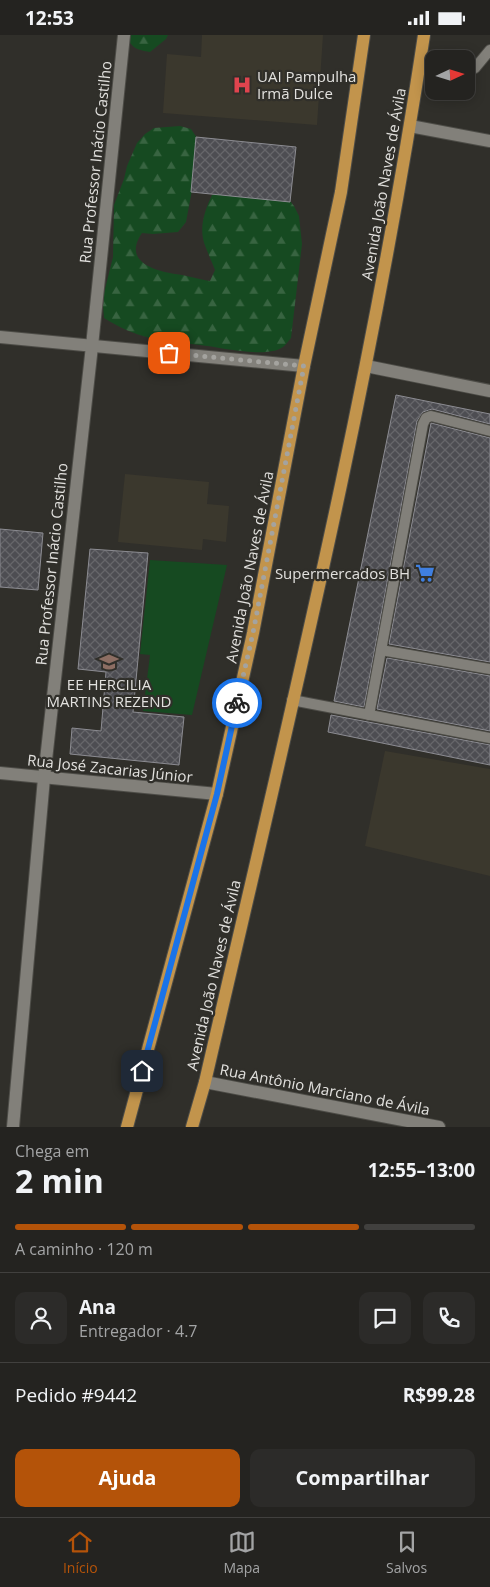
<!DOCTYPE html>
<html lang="pt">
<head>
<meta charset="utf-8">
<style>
	:root { --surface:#242320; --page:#2c2b29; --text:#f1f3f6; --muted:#a3a4a5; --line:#41403e; --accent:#b45309 }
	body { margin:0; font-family:"Open Sans",sans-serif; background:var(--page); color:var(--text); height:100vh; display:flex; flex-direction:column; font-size:19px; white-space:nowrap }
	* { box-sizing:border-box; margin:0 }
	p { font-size:16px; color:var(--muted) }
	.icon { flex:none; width:28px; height:28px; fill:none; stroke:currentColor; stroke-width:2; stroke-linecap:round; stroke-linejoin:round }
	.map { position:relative; height:1092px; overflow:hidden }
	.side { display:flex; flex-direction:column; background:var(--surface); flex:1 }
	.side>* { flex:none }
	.needle { width:32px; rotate:86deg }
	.buttons { position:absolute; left:425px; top:15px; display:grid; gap:10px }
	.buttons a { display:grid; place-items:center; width:50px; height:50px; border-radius:10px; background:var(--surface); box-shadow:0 2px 12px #0003,0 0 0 1px var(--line); font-size:25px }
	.pin { position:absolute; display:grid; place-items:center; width:42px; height:42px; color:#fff; margin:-21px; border-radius:10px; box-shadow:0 2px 8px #0006 }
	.courier { position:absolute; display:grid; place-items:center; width:50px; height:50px; margin:-25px; border:4px solid #1a73e8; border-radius:50%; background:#fff; color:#222; box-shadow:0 1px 6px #0007 }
	.headline em { font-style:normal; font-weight:700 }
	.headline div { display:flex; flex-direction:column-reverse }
	.headline { display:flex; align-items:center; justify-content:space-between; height:85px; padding:0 15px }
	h1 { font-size:32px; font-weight:700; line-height:38px }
	.bar { display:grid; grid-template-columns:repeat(4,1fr); gap:8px 5px; align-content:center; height:60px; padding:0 15px }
	.bar i { height:6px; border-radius:4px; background:var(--line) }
	.bar .active { background:var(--accent) }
	.bar p { grid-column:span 4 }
	.line { display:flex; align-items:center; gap:12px; padding:0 15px; border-top:1px solid var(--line) }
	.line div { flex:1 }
	.round { display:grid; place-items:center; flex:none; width:52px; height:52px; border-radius:10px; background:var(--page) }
	.primary-button { display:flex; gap:10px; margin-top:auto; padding:10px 15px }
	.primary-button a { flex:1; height:58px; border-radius:10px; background:var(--accent); color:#fff; font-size:20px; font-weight:700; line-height:58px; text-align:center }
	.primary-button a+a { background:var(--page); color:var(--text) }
	.status { display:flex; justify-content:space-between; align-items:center; height:35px; padding:0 25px; background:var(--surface); direction:ltr }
	.status svg { height:14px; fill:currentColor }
	.tabs { display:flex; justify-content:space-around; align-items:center; height:70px; border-top:1px solid var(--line); background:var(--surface); font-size:14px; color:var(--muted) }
	.tabs a { display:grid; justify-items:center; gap:2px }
	.tabs .active { color:var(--accent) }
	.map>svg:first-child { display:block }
	.built { fill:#3b382d }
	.forest { fill:url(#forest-firs) }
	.garden { fill:#164a21 }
	.building { fill:url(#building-cross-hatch); stroke:#8c8c92 }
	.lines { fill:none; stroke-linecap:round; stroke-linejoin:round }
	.lane-casing { stroke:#4d4c47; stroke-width:12 }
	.street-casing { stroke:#4d4c47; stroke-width:14 }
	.primary-casing { stroke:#4d4c47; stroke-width:14 }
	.lane { stroke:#82807a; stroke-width:10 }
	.street { stroke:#82807a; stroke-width:12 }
	.primary { stroke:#c2944c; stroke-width:12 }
	.done { stroke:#a4a39f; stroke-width:5; stroke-dasharray:0 9 }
	.route { stroke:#1a73e8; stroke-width:6 }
	.labels { text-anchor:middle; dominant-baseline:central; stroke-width:4.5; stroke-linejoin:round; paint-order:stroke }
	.poi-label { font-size:15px; fill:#e2e1de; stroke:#302f2a; text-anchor:start }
	.street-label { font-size:15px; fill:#e2e1de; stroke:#302f2a }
</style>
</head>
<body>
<div class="status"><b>12:53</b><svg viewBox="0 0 49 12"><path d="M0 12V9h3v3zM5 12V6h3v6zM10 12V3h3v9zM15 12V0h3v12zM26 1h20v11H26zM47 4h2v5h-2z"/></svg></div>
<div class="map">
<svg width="490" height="1092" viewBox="0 0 490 1092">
	<defs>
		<pattern id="forest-firs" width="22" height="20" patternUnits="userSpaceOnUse" patternTransform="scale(1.25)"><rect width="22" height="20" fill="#164a21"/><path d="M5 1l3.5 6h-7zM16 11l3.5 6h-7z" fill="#386441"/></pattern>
		<pattern id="building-cross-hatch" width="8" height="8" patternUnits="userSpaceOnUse" patternTransform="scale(1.25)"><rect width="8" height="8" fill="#4d4d52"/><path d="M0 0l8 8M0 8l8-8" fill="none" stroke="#66666a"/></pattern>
	</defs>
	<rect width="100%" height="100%" fill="#302f2a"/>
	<g class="built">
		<path d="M202 0H323L317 90 163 78 167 19 201 22Z"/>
		<path d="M125 439 209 447 207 469 229 471 226 507 203 504 202 515 118 507Z"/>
		<path d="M385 716 490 734V841L365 811Z"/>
	</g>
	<g class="forest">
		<path d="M126 0H168L166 4 150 17C137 15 131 13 126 0Z"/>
		<path d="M180 91 191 94 197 103 193 150 186 187 178 197 153 199 142 198C123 226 152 235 175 239 186 240 198 244 210 246L215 235C212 227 209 221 206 213 198 195 204 177 212 160L224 156 286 161 294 171 299 181 302 209 291 303C289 305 286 310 283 312 266 324 220 312 200 310 183 308 166 308 150 303 134 299 118 292 104 283L103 270 104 258 113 222 114 170 124 144 127 131 137 108 145 99 154 93Z"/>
	</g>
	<path class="garden" d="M150 525 227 530 192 680 143 676 150 620 140 619Z"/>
	<g class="building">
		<path d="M196 102 296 112 290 167 191 157Z"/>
		<path d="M396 360 490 379V389L432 374 423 377 417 386 364 672 334 666Z"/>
		<path d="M431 388 490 403V627L389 609Z"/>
		<path d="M0 494 43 498 38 555 0 552Z"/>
		<path d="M90 514 148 518 133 677 184 682 179 730 70 719 72 693 101 696 106 637 78 634Z"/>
		<path d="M387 623 490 641V696L377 674Z"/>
		<path d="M331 680 490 710V730L328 697Z"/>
	</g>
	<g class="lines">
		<g class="lane-casing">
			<g id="lane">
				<path d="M420 27 434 31"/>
				<path d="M466 36 475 33 490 15"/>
				<path d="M381 615 490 634"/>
				<path d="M292 665 490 703"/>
				<path d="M369 680 423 389 426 383 431 381 490 396"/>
			</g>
		</g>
		<g class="street-casing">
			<g id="street">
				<path d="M410 91 490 106"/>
				<path d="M0 302 304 331"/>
				<path d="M366 331 490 356"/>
				<path d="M0 738 217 759"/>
				<path d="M205 1047 439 1092"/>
				<path d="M13 1092 44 743 92 311 124 0"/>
			</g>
		</g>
		<g class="primary-casing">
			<g id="primary">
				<path d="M127 1092 217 759 253 598 304 331 341 157 364 0"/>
				<path d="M192 1092 205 1047C285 700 371 353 424 0"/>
			</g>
		</g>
		<use href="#lane" class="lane"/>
		<use href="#street" class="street"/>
		<use href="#primary" class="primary"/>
	</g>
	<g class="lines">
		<path class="done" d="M169 318 304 331 253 598 237 668"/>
		<path class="route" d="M142 1036 217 759 237 668"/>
	</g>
	<defs>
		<g id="hospital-bare" transform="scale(1.5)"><path d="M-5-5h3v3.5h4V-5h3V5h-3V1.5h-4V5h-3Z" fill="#e0444e" stroke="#302f2a" stroke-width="2.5" paint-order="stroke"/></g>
		<g id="supermarket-bare" transform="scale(1.5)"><path d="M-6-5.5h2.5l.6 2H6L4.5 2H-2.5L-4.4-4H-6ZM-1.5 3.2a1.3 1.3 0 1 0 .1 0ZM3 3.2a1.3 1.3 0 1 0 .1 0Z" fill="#3f7fe0" stroke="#302f2a" stroke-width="2.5" paint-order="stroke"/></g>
		<g id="school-bare" transform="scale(1.5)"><path d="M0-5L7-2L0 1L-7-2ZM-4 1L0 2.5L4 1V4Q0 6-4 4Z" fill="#8d6e63" stroke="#302f2a" stroke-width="2.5" paint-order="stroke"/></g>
	</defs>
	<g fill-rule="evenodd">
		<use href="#hospital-bare" x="242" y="50"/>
		<use href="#supermarket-bare" x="425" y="538"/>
		<use href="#school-bare" x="109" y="627"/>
	</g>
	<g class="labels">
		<g class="poi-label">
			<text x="257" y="41">UAI Pampulha<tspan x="257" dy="17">Irmã Dulce</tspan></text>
			<text x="410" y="538" text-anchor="end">Supermercados BH</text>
			<text x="109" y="649" text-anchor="middle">EE HERCILIA<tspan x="109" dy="17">MARTINS REZEND</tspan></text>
		</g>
		<g class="street-label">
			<text transform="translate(95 127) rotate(-84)">Rua Professor Inácio Castilho</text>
			<text transform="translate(383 149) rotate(-80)">Avenida João Naves de Ávila</text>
			<text transform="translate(51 529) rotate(-84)">Rua Professor Inácio Castilho</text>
			<text transform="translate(249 532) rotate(-79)">Avenida João Naves de Ávila</text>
			<text transform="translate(110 733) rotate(6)">Rua José Zacarias Júnior</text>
			<text transform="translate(213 940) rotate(-77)">Avenida João Naves de Ávila</text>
			<text transform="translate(325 1054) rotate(11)">Rua Antônio Marciano de Ávila</text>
		</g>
	</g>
</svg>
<div class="buttons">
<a><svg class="needle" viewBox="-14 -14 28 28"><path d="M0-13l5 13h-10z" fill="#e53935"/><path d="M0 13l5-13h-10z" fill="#a3a4a5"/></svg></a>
</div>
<div class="pin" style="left:169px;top:318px;background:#ea580c"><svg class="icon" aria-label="bag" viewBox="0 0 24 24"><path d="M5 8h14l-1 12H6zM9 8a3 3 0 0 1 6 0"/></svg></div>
<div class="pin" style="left:142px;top:1036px;background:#1f2937"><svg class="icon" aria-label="home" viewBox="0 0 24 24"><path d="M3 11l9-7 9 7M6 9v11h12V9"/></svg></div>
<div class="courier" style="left:237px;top:668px"><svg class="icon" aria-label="bike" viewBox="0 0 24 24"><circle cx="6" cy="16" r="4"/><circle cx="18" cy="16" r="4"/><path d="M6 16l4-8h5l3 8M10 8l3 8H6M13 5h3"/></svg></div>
</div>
<section class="side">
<div class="headline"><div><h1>2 min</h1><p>Chega em</p></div><em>12:55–13:00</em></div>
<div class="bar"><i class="active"></i><i class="active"></i><i class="active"></i><i></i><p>A caminho · 120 m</p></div>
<div class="line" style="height:90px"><a class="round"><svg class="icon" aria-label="person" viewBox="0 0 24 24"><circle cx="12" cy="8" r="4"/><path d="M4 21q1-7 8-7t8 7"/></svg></a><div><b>Ana</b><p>Entregador · 4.7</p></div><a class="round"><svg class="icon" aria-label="chat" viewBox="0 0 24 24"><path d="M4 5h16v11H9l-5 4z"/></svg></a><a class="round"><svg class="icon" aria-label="phone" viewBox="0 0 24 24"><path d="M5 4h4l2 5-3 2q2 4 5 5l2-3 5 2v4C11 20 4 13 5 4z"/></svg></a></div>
<div class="line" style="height:65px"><div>Pedido #9442</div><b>R$99.28</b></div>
<div class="primary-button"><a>Ajuda</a><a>Compartilhar</a></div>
</section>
<nav class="tabs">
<a class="active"><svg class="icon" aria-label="home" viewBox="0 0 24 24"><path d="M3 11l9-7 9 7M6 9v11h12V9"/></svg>Início</a>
<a><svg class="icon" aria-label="map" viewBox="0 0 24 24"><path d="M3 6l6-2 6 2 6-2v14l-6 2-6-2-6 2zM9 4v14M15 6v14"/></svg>Mapa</a>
<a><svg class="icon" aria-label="saved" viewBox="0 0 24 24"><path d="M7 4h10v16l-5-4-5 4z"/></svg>Salvos</a>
</nav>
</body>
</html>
